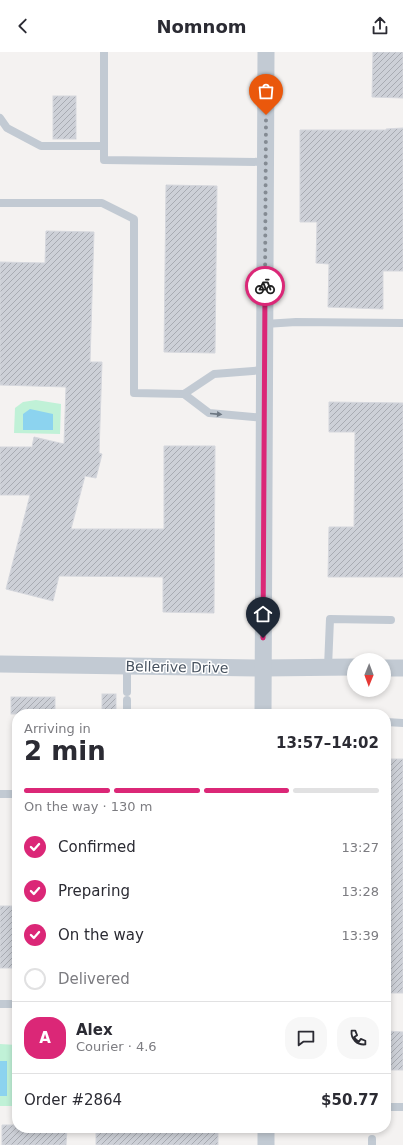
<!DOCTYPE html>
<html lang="en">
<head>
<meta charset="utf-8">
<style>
	:root { --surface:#fff; --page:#f7f7f7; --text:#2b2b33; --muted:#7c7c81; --line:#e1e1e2; --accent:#db2777 }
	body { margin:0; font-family:"DejaVu Sans",sans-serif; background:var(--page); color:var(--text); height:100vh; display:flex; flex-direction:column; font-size:15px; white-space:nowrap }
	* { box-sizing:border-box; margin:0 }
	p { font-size:13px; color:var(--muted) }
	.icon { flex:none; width:22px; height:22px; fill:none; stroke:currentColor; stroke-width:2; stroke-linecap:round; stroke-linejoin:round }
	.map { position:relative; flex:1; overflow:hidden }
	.drawer { position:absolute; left:12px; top:657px; width:379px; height:424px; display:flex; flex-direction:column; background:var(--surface); border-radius:16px; box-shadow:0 2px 6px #0003 }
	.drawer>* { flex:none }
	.needle { width:26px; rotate:181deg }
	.fabs { position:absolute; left:347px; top:601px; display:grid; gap:8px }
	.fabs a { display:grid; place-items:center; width:44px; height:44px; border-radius:50%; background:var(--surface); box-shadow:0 2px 6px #0003; font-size:20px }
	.pin { position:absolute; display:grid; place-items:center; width:34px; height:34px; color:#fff; margin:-41px -17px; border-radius:50% 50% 50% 0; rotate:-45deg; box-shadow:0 0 4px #0007 }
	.pin .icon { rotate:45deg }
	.courier { position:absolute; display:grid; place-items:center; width:40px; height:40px; margin:-20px; border:3px solid #db2777; border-radius:50%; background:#fff; color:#222; box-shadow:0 1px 5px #0007 }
	.summary em { font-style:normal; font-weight:700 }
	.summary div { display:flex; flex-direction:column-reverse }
	.summary { display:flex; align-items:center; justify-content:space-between; height:68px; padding:0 12px }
	h1 { font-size:26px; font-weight:700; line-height:30px }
	.bar { display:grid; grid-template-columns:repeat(4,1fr); gap:6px 4px; align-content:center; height:48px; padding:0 12px }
	.bar i { height:5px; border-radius:3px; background:var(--line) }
	.bar .on { background:var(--accent) }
	.bar p { grid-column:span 4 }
	.line { display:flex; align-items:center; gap:10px; padding:0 12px; border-top:1px solid var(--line) }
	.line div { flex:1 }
	.round { display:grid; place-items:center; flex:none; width:42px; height:42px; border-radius:16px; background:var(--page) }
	ol { padding:0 12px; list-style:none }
	li { display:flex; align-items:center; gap:12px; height:44px }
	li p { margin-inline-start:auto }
	li .icon { padding:4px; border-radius:50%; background:var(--accent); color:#fff; stroke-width:4 }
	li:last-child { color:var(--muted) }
	li i { width:22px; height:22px; border:2px solid var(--line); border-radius:50% }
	header { display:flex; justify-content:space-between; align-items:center; height:52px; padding:0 12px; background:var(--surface); font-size:18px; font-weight:700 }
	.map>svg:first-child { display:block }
	.park { fill:#c0f1d7 }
	.water { fill:#8cd3ef }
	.building { fill:url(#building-hatch); stroke:#d5d7dd }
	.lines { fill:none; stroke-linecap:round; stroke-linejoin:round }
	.lane { stroke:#c2cad3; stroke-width:8 }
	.street { stroke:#c2cad3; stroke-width:17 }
	.oneway { fill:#6d7782 }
	.done { stroke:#848b93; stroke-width:4; stroke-dasharray:0 7.2 }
	.route { stroke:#db2777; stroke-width:5 }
	.labels { text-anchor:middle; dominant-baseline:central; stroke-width:3; stroke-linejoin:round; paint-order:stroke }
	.street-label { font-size:14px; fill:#485360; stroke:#fff }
</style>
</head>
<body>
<header><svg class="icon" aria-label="back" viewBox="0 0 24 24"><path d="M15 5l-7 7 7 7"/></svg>Nomnom<svg class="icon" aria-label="share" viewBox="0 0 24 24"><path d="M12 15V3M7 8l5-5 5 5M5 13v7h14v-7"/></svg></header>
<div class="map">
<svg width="403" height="1093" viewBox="0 0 403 1093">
	<defs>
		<pattern id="building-hatch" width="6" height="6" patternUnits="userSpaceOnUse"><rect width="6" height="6" fill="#cdd0d7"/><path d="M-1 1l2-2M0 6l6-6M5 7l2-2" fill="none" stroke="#a8abb2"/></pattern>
	</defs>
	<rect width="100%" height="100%" fill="#f4f2f1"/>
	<g class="park">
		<path d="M36 348 61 352 60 382 14 381 15 356 23 350Z"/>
		<path d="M0 992 17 993V1054H0Z"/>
	</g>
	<g class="water">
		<path d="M30 357 53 362V378H23V362Z"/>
		<rect x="0" y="1009" width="7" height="35"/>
	</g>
	<g class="building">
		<path d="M373 0H403V46L372 45Z"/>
		<rect x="53" y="44" width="23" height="43"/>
		<path d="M403 76V219H383V257L328 255 329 212 316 211 317 170H300V78H386V77Z"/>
		<path d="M166 133 217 134 215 301 164 300Z"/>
		<path d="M46 179 94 180 90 310H102L99 401 102 402 96 426 85 424 71 477H164V394H215L214 561 163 560V525L59 524 53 549 6 537 30 443H0V395H32L34 385 64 392 66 335 0 333V210L45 211Z"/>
		<path d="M329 350 403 351V525H328L329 475H354L355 380H329Z"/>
		<rect x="102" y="642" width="14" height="20"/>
		<rect x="11" y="645" width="44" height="17"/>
		<rect x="386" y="707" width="17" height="234"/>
		<rect x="0" y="854" width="17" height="62"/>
		<path d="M386 979 403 980V1018H386Z"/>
		<path d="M2 1073H17V1076H67L66 1093H2Z"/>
		<rect x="96" y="1076" width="122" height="17"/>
	</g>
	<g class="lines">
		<g class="lane">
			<path d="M104 0V108L266 110"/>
			<path d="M0 66 7 76 41 94H104"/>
			<path d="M0 151H102L134 167V341L184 342 214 322 264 318"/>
			<path d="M265 272 296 270 403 271"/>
			<path d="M184 342 209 361 264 366"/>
			<path d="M328 615 330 567 391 568"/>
			<path d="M127 640V614"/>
			<path d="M127 662V648"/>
			<path d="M386 670 403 671"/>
			<path d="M0 742H17"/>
			<path d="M0 952H17"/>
			<path d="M386 1055H403"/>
			<path d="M372 1093V1087"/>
		</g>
		<g class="street">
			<path d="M0 612 263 616 354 615"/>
			<path d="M384 616H403"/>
			<path d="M263 662 266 0"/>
			<path d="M266 1093V1076"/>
		</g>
	</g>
	<defs><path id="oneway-solid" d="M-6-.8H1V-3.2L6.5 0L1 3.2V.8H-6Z"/></defs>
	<use class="oneway" href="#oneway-solid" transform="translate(216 362) rotate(5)"/>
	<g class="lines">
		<path class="done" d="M265 234 266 63"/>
		<path class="route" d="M263 586 265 234"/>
	</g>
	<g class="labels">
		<g class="street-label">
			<text transform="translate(177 615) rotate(1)">Bellerive Drive</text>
		</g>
	</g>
</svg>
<div class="fabs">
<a><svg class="needle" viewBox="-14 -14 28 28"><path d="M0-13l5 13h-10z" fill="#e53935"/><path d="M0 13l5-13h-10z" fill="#7c7c81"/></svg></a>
</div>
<div class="pin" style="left:266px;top:63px;background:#ea580c"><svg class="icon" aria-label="bag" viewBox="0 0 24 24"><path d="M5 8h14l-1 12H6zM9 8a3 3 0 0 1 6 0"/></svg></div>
<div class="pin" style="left:263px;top:586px;background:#1f2937"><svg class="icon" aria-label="home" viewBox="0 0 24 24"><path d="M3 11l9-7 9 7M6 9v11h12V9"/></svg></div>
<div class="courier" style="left:265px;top:234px"><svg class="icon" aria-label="bike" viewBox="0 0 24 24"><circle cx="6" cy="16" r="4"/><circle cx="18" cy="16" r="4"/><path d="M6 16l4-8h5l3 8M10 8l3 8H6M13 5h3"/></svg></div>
<section class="drawer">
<div class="summary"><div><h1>2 min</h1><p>Arriving in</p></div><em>13:57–14:02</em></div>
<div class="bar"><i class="on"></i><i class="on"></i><i class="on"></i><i></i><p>On the way · 130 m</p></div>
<ol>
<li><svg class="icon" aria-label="check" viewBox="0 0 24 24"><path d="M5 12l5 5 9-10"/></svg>Confirmed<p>13:27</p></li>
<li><svg class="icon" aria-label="check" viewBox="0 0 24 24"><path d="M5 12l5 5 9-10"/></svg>Preparing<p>13:28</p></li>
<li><svg class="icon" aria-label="check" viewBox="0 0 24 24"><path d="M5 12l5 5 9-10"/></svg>On the way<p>13:39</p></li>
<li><i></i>Delivered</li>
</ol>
<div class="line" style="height:72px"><b class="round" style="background:var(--accent);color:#fff">A</b><div><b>Alex</b><p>Courier · 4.6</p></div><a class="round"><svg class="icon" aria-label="chat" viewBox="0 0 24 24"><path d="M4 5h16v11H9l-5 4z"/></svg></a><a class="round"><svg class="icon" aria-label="phone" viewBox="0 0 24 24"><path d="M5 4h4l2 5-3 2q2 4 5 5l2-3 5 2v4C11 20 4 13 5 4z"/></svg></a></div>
<div class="line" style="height:52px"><div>Order #2864</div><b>$50.77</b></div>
</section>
</div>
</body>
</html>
